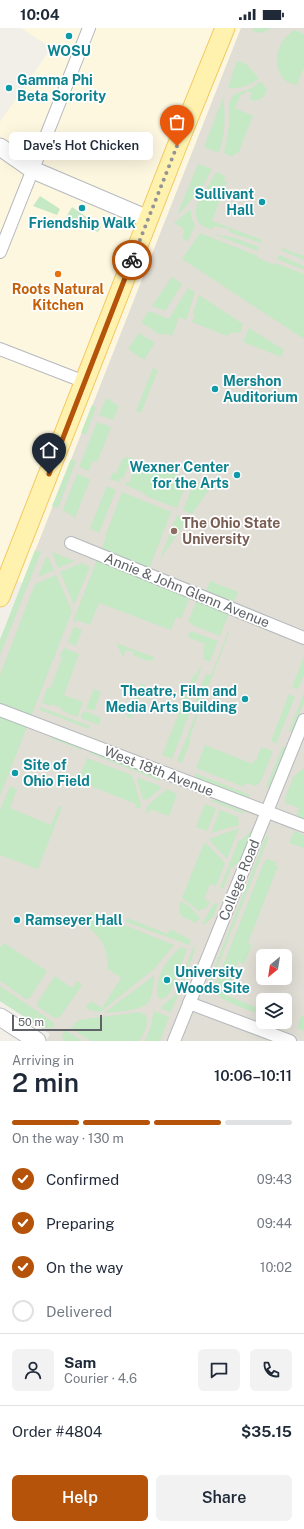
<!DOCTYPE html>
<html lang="en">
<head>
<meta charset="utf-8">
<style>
	:root { --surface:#fff; --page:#f2f2f3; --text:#1f2937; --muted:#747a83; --line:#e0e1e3; --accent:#b45309 }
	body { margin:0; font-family:"Public Sans",sans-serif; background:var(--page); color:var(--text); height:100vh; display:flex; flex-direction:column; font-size:15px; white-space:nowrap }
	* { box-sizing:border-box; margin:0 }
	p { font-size:13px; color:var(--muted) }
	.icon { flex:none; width:22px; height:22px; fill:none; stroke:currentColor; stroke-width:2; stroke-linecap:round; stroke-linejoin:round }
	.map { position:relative; height:1013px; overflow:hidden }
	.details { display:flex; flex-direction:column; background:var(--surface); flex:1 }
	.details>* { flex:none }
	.needle { width:26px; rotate:210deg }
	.tools { position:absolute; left:256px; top:921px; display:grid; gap:8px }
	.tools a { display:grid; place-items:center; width:36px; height:36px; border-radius:6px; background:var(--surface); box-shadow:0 4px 16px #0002; font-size:20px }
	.scale { position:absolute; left:12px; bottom:10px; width:90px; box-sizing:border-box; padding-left:4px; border:2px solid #5f6368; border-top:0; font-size:11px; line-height:14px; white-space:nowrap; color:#5f6368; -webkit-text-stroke:3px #fff; paint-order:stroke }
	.pin { position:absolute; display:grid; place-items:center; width:34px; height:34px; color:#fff; margin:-41px -17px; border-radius:50% 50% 50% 0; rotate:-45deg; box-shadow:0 0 4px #0007 }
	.pin .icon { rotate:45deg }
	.courier { position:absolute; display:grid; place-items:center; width:40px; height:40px; margin:-20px; border:3px solid #b45309; border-radius:50%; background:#fff; color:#222; box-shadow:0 1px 5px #0007 }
	.bubble { position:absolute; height:28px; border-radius:6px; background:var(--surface); box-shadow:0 4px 16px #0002; font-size:13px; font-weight:600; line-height:28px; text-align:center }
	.headline em { font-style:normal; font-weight:600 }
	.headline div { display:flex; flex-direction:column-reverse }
	.headline { display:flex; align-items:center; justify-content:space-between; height:68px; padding:0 12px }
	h1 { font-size:26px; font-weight:600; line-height:30px }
	.bar { display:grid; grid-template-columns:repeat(4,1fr); gap:6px 4px; align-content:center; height:48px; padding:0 12px }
	.bar i { height:5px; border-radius:3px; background:var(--line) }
	.bar .selected { background:var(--accent) }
	.bar p { grid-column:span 4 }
	.line { display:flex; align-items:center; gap:10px; padding:0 12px; border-top:1px solid var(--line) }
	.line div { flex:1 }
	.round { display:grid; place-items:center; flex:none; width:42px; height:42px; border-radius:6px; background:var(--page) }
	ol { padding:0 12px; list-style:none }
	li { display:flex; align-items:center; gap:12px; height:44px }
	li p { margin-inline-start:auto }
	li .icon { padding:4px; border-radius:50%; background:var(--accent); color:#fff; stroke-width:4 }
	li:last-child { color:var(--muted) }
	li i { width:22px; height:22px; border:2px solid var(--line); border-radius:50% }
	.primary-button { display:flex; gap:8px; margin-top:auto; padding:8px 12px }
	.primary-button a { flex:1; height:46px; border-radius:6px; background:var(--accent); color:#fff; font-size:16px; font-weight:600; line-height:46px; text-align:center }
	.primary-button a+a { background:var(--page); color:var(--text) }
	.status { display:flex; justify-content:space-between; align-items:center; height:28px; padding:0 20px; background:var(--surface); direction:ltr }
	.status svg { height:11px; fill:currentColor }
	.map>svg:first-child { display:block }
	.commercial { fill:#fef7e0 }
	.education { fill:#e1ded6; fill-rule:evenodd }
	.green { fill:#c5e8c5 }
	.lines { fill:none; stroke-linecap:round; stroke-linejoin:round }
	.street-casing { stroke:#b5b8bc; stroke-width:14 }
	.secondary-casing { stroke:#b6babf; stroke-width:19 }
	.primary-casing { stroke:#f2c960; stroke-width:21 }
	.street { stroke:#fff; stroke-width:12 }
	.secondary { stroke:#fff; stroke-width:17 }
	.primary { stroke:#fff2af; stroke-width:19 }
	.done { stroke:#929495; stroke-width:4; stroke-dasharray:0 7.2 }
	.route { stroke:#b45309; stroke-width:5 }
	.culture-dot { fill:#0f9aa8; stroke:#fff; stroke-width:1.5 }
	.food-dot { fill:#e8710a; stroke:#fff; stroke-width:1.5 }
	.education-dot { fill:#8d6e63; stroke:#fff; stroke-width:1.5 }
	.labels { text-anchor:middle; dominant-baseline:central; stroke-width:3.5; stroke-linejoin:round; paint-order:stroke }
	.culture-label { font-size:14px; font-weight:bold; fill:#0d838f; stroke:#fff; text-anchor:start }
	.food-label { font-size:14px; font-weight:bold; fill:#c56008; stroke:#fff }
	.education-label { font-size:14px; font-weight:bold; fill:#785e54; stroke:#fff; text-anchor:start }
	.street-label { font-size:14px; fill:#5f6368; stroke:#fff }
</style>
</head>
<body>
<div class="status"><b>10:04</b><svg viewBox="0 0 49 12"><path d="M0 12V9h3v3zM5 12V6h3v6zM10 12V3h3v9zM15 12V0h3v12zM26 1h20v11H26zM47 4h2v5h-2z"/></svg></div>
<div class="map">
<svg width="304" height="1013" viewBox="0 0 304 1013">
	<rect width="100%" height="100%" fill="#f1efe8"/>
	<path class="commercial" d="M21 0H241L23 555 0 546V94L51 20Z"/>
	<path class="education" d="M241 0H304V1013H46L50 1006 0 973V612ZM263 928H285V950H263ZM263 972H285V994H263Z"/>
	<g class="green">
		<path d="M253 0H271L262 5 252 3Z"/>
		<path d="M294 2 304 6V39L297 57C293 56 288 55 285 52 275 44 275 27 281 16 283 11 289 6 294 2Z"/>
		<path d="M239 33 246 36 259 50C249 58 240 61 228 60L236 35Z"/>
		<path d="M261 53 267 62C264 70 259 74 250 72L251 64 246 63 244 67 241 66 235 80 253 88 238 126 235 125 233 129 224 125 229 99V77L231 71 235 66 252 60Z"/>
		<path d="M223 70C226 89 225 107 219 125L204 119Z"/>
		<path d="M198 136 212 141 201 161 180 185H178Z"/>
		<path d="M216 144 225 148 224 153 227 154 212 193 262 212 261 215 229 204 230 201 214 198 213 201C200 200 193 191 197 177 200 167 211 155 216 144Z"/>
		<path d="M40 168 60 181 57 187 33 178Z"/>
		<path d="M72 179 101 199 98 204 65 191Z"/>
		<path d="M190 182H191V188L195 198 188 213 182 210 184 204 183 200 174 195Z"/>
		<path d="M200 205 258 228V230L274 237 275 235 304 246V311L182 231Z"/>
		<path d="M213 206 235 210 259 219 257 223Z"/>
		<path d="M282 220 304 228V232L281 222Z"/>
		<path d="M279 227 304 238V242L277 231Z"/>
		<path d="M172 249 182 256 165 283 152 278Z"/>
		<path d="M188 260 195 264 186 292 179 289 172 308 166 305 165 307 161 306 160 307 141 294 149 283 169 291Z"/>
		<path d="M199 267 243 296 240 305 232 304 227 308 192 294 195 286 193 285Z"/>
		<path d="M249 300 284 322 281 329 243 314Z"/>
		<path d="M139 305 155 315 144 332 128 321Z"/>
		<path d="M153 340 158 342 141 385 136 383Z"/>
		<path d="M106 370 119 378 113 392 99 387Z"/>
		<path d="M92 377 96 379 86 407 81 405Z"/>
		<path d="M97 394 111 399 97 434 93 432 89 443 79 439Z"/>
		<path d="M127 429 132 430 123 451 120 450 119 454 110 451 113 444 116 446 122 431Z"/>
		<path d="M71 431 76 433 58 480 52 478Z"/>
		<path d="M138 432 188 451 177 480 150 470 140 463 125 457 126 454 129 455Z"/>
		<path d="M77 446 90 451 75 490 63 482Z"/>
		<path d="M194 454 210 460 192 486 183 482Z"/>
		<path d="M107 458 116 462 99 505 90 500Z"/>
		<path d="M122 464 171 484 149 541 101 522 106 510 105 509Z"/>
		<path d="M177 487 186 494 160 531Z"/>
		<path d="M35 522 41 524 0 627V612Z"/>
		<path d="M52 524 75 533 58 540Z"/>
		<path d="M46 529 49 531 54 542 38 549Z"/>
		<path d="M97 532 190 569 181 591 176 589 171 602 99 575 90 597 77 592 76 594 73 593Z"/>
		<path d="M81 535 90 539 74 577 60 544Z"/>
		<path d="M56 547 72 583 0 768V647L35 556Z"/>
		<path d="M210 553 238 564 234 574 206 563Z"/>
		<path d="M197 572 229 585 220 608 192 597 193 596 188 594Z"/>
		<path d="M74 599 82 602 76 618 68 614Z"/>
		<path d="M190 603 218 613 210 634 203 631 205 627 203 626 204 622H203L205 616 188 609Z"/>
		<path d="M228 604 229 605 209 657 208 656 200 675 195 673 206 646 211 647Z"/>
		<path d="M116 615 154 629 153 633 149 632 148 633 133 627 134 624 126 622 123 629Z"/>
		<path d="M64 620 79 626 64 667 83 674 77 689 61 682V680L52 676 51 678 42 675 47 660 50 661 62 630 60 628Z"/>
		<path d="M304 628V646L298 661 292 659Z"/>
		<path d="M201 637 202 638 189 673 184 671 194 646 196 647Z"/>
		<path d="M141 655 145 657 131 690 126 688 130 678H132Z"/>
		<path d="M94 661 101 664 94 683 86 680Z"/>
		<path d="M304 665V674L292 704 289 703Z"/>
		<path d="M289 666 295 669 276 716 271 713Z"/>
		<path d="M40 679 90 698 89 701 40 682Z"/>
		<path d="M181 680 190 684 172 731 162 727Z"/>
		<path d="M85 683 101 690 99 697 82 691 81 689 83 684Z"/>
		<path d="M196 686 198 687 189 711 191 712 182 735 177 733Z"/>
		<path d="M52 709 81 720V722L50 710Z"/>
		<path d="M205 717 253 736 254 732 256 733 261 719 273 723 261 753 256 758 245 755 244 759 196 740Z"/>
		<path d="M283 718 286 720 269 760 266 759Z"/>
		<path d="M91 723 160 750V753L89 725Z"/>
		<path d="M87 730 131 747 133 750 141 777 140 781 135 779 136 776 78 753Z"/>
		<path d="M304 740V792L296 789 299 780 285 775V770L294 748Z"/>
		<path d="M195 745 250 767V770L196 750Z"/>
		<path d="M139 750 160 758 161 760 147 772 143 771 137 751Z"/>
		<path d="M10 758 17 761 10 780 51 797 59 778 62 779 38 841 0 827V782Z"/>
		<path d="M167 761 177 766 169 788 150 781 149 785 145 783 149 776Z"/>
		<path d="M213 772H216L245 784 244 786 211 773Z"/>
		<path d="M205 776 216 780V781L207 803 196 799Z"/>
		<path d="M220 782 238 789 239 797 211 805Z"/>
		<path d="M239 800 227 831 209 812V811Z"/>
		<path d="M250 803 253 804 242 832 231 840 223 861 220 860 238 814 248 806Z"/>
		<path d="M294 803 304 807V820L289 815Z"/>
		<path d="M266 808 269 809 210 958 208 956Z"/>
		<path d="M204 815 207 816 225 835 216 858 210 856 204 871 210 874 206 880 199 883 182 870Z"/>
		<path d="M268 831 276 834 275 837 278 838 248 915 252 917 244 936 238 934 226 967 263 982V987C252 983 215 973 214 960L264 834Z"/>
		<path d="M181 873 190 879 200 890 196 895C184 889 175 889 181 873Z"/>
		<path d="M214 875 218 876 213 889 205 896H202Z"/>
		<path d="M92 884 174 917 154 941 100 984C95 984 90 982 85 980L91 973 102 980 121 950 108 941C107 920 103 911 87 898Z"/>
		<path d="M127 890 168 906 170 901 191 912 189 917 126 894Z"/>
		<path d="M4 915 47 943 29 971H26L0 953V918L1 919Z"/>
		<path d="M195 915 194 925 185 947 182 948Z"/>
		<path d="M181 919 187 921 170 965 165 970 160 971C156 967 157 964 157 959 159 943 169 929 181 919Z"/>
		<path d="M155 947C153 954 153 962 151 969 147 984 119 983 105 985V984Z"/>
		<path d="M55 948 72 960 77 953 82 957 60 989 55 990 37 978V975Z"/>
		<path d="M181 950 184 952 171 984 161 981V979L174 968Z"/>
		<path d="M0 958 53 994 55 997 51 1000H42L0 973Z"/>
		<path d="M154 983 169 989 160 1013H145L151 997Z"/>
		<path d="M139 984 146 987C149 996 144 1006 139 1013H91L72 1001 73 997 79 992Z"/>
		<path d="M304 987V1003L298 1000 300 990Z"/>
		<path d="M65 1002 81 1012 80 1013H64L62 1007Z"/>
	</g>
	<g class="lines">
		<g class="street-casing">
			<g id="street">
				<path d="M0 224 89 0"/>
				<path d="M0 321 85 354"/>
				<path d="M71 515 304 610"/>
				<path d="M0 682 304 798"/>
				<path d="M189 975 290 1013"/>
				<path d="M174 1013 304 692"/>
			</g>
		</g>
		<g class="secondary-casing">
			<g id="secondary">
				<path d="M0 119 33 142 148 191"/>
				<path d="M0 989 37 1013"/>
			</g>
		</g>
		<g class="primary-casing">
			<path id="primary" d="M0 569 177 118 225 0"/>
		</g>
		<use href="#street" class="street"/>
		<use href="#secondary" class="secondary"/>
		<use href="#primary" class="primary"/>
	</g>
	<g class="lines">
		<path class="done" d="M132 232 177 118"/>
		<path class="route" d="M49 446 132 232"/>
	</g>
	<g class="culture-dot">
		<circle cx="69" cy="8" r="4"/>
		<circle cx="9" cy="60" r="4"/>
		<circle cx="262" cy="174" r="4"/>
		<circle cx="82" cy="180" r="4"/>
		<circle cx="215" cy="361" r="4"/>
		<circle cx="237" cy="447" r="4"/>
		<circle cx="245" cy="671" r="4"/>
		<circle cx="15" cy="745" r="4"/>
		<circle cx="17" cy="892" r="4"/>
		<circle cx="167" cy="952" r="4"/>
	</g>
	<circle class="food-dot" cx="58" cy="246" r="4"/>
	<circle class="education-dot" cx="174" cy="503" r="4"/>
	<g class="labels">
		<g class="culture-label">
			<text x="69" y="23" text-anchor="middle">WOSU</text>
			<text x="17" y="52">Gamma Phi<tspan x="17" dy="16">Beta Sorority</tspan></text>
			<text x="254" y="166" text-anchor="end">Sullivant<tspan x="254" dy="16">Hall</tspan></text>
			<text x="82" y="195" text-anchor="middle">Friendship Walk</text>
			<text x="223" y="353">Mershon<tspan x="223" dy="16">Auditorium</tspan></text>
			<text x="229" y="439" text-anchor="end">Wexner Center<tspan x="229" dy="16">for the Arts</tspan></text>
			<text x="237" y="663" text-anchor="end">Theatre, Film and<tspan x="237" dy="16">Media Arts Building</tspan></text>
			<text x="23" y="737">Site of<tspan x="23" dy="16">Ohio Field</tspan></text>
			<text x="25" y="892">Ramseyer Hall</text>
			<text x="175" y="944">University<tspan x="175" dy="16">Woods Site</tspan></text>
		</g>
		<g class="food-label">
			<text x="58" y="261">Roots Natural<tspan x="58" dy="16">Kitchen</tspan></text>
		</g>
		<g class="education-label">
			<text x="182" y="495">The Ohio State<tspan x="182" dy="16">University</tspan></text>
		</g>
		<g class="street-label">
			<text transform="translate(187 562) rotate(22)">Annie &amp; John Glenn Avenue</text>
			<text transform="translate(159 743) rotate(21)">West 18th Avenue</text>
			<text transform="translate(239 852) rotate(-68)">College Road</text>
		</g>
	</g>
</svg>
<div class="tools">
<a><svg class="needle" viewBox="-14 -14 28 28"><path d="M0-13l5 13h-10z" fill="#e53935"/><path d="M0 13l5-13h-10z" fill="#747a83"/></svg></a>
<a><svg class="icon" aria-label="layers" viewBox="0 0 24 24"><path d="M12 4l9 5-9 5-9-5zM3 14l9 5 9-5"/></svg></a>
</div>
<div class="scale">50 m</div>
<div class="pin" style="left:177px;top:118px;background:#ea580c"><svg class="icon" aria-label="bag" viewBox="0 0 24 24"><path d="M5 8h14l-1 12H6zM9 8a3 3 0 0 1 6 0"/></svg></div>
<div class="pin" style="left:49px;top:446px;background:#1f2937"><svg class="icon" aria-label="home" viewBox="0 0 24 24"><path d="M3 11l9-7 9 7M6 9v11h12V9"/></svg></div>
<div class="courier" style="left:132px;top:232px"><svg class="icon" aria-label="bike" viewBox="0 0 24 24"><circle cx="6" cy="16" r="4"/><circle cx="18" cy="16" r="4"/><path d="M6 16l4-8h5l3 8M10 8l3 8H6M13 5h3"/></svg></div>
<div class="bubble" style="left:9px;top:104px;width:144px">Dave's Hot Chicken</div>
</div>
<section class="details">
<div class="headline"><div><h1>2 min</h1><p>Arriving in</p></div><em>10:06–10:11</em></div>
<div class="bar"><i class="selected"></i><i class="selected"></i><i class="selected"></i><i></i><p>On the way · 130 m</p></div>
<ol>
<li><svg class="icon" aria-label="check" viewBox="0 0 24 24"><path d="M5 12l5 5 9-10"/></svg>Confirmed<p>09:43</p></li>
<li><svg class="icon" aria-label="check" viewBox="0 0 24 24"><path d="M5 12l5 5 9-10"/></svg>Preparing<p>09:44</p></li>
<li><svg class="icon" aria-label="check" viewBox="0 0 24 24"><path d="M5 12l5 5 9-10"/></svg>On the way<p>10:02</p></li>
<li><i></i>Delivered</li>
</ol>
<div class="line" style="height:72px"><a class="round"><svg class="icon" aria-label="person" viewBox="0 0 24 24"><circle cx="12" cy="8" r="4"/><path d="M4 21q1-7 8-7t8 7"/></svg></a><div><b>Sam</b><p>Courier · 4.6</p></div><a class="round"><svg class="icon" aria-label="chat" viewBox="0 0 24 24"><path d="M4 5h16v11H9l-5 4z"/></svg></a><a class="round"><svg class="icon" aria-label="phone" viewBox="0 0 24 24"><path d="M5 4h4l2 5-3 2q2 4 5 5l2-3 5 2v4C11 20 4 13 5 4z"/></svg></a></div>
<div class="line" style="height:52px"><div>Order #4804</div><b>$35.15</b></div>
<div class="primary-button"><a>Help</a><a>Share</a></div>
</section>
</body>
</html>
